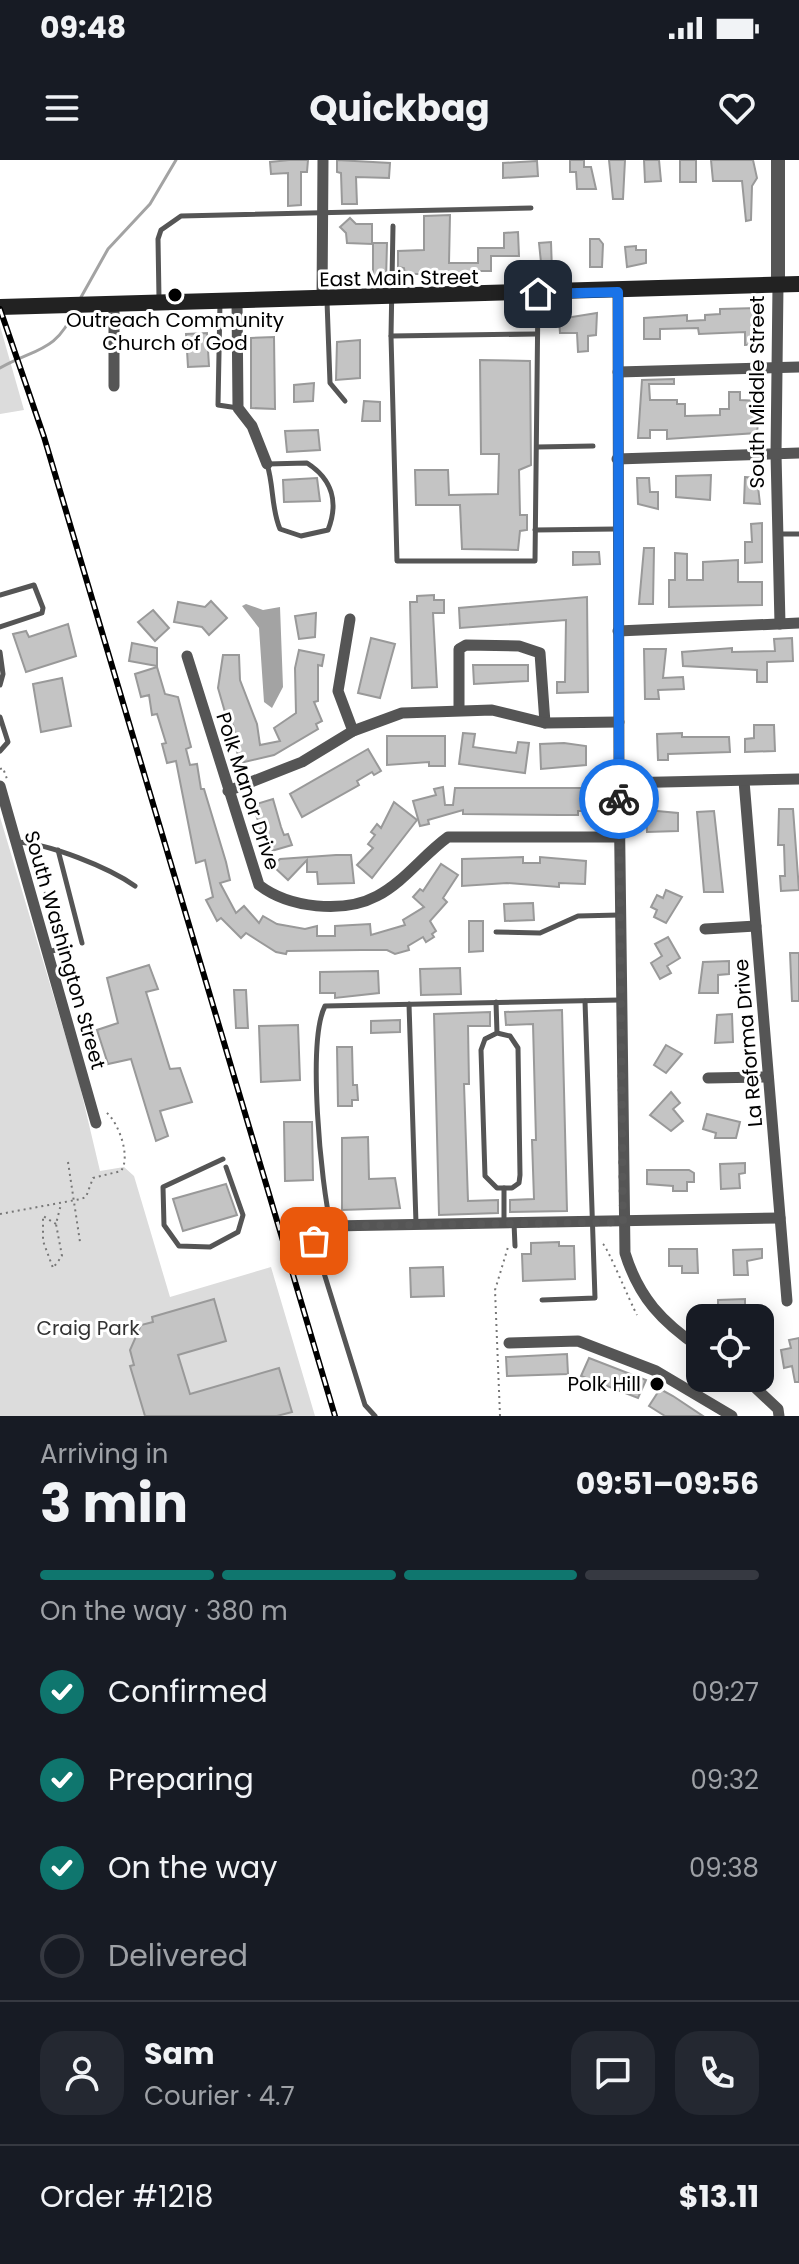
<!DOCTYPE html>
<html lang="en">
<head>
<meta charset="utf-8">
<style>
	:root { --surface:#171b24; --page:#242831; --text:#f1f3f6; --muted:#9ea1a6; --line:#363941; --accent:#0f766e }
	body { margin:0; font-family:Poppins,sans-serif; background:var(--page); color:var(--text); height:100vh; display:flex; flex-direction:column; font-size:30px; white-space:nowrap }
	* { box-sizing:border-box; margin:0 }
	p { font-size:26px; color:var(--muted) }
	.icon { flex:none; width:44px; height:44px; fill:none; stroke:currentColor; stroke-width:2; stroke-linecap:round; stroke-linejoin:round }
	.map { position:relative; height:1256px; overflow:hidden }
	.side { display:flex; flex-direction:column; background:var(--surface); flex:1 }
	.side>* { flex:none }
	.controls { position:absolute; left:686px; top:1144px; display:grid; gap:16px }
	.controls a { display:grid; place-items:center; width:88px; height:88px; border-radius:16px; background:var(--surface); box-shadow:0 4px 20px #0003; font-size:40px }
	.pin { position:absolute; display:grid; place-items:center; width:68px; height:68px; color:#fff; margin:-34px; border-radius:16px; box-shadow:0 4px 12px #0006 }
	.courier { position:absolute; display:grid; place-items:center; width:80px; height:80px; margin:-40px; border:6px solid #1a73e8; border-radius:50%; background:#fff; color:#222; box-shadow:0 2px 10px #0007 }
	.summary em { font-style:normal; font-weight:700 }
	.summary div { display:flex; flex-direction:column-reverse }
	.summary { display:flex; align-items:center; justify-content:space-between; height:136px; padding:0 40px }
	h1 { font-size:52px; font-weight:700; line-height:60px }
	.bar { display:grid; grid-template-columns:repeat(4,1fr); gap:12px 8px; align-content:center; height:96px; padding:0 40px }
	.bar i { height:10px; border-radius:6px; background:var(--line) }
	.bar .active { background:var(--accent) }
	.bar p { grid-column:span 4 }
	.line { display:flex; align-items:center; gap:20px; padding:0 40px; border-top:2px solid var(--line) }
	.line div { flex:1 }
	.round { display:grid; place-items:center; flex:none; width:84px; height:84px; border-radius:24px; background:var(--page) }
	ol { padding:0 40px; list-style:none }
	li { display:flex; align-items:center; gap:24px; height:88px }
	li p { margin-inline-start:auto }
	li .icon { padding:8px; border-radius:50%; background:var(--accent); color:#fff; stroke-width:4 }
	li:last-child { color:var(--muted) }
	li i { width:44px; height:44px; border:4px solid var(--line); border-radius:50% }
	.status { display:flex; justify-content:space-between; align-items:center; height:56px; padding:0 40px; background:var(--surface); direction:ltr }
	.status svg { height:22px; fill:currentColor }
	header { display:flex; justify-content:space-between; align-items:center; height:104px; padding:0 40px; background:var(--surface); font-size:36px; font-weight:700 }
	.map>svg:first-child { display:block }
	.green { fill:#dcdcdc }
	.water { fill:#a3a3a3 }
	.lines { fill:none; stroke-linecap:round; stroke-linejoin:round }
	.stream { stroke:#a3a3a3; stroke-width:3 }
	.building { fill:#c4c4c4; stroke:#999; stroke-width:2 }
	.path { stroke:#777; stroke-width:2; stroke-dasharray:2 4; stroke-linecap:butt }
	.service { stroke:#555; stroke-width:5 }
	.minor { stroke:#555; stroke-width:11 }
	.tertiary { stroke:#555; stroke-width:14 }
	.secondary { stroke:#222; stroke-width:16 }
	.rail-casing { stroke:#000; stroke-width:6 }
	.rail { stroke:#fff; stroke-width:3; stroke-dasharray:9; stroke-linecap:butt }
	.done { stroke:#595959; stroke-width:8; stroke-dasharray:0 14.4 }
	.route { stroke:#1a73e8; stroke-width:10 }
	.poi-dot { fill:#000; stroke:#fff; stroke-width:3 }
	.labels { text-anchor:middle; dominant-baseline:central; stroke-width:6; stroke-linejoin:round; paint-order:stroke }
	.street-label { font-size:20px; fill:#000; stroke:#fff }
	.poi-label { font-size:20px; fill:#000; stroke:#fff }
	.park-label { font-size:20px; fill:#333; stroke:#fff }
</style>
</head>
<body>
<div class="status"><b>09:48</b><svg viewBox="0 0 49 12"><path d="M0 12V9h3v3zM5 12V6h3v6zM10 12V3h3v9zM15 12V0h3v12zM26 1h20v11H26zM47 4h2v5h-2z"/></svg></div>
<header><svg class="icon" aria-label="menu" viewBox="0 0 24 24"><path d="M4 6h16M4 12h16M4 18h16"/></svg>Quickbag<svg class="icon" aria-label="heart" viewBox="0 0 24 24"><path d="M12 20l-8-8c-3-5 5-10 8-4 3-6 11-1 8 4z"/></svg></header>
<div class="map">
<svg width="799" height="1256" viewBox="0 0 799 1256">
	<rect width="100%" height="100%" fill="#fff"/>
	<g class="green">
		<path d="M0 166 24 250 0 254Z"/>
		<path d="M0 657 78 918 100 1011 124 1007 134 1016 170 1137 271 1107 315 1256H0Z"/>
	</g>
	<path class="water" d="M246 444 263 450 280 447 283 527 272 548 264 542 259 468 242 446Z"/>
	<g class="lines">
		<g class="stream">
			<path d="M80 139 108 89 150 44 176 0"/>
			<path d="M0 208C36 188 57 192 75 149"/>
		</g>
	</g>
	<g class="building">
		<path d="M289 0H308L307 12H301V45L288 46V13L271 14 270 2Z"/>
		<path d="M337 0 390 3 389 18 356 17 357 44H342L341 13 337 12Z"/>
		<path d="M570 0H584V7H591L596 29H577L576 12H570Z"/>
		<path d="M609 0H625L623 39H613Z"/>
		<path d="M644 0H659L661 21 645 22Z"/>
		<rect x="680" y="0" width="16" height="22"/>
		<path d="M711 0H753L757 18 752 26 751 60 746 61 742 21H713Z"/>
		<path d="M537 1 538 16 503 18V3Z"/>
		<path d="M450 55 449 103H478V88H504V73L518 72 519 96H491V111H471L472 120 423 121V114H405L404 108 398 107V91L424 90V56Z"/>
		<path d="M350 58 356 64H372V84L347 83 346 73 340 67Z"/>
		<path d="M590 79H599L603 84 602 107H590Z"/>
		<path d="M551 82 552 111 542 112 539 83Z"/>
		<path d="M373 83H387L386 121 373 122Z"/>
		<path d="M636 86V90H646V103L627 107 625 87Z"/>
		<path d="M757 148 759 184 745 185V172L699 174 698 168 660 169V179H644V158L687 155V161L705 160V155L720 154V149Z"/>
		<path d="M597 153 596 175 588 176V191L578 192 577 173H560L559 159Z"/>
		<path d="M207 173 209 206 188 207 186 174Z"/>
		<path d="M274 177 275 249 251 248V178Z"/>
		<path d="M360 180V218L336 220 337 182Z"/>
		<path d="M480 200 530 201 531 305 519 310 520 355H527V370L520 371 518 390 462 389 460 345H416L415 310H448L449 335 498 334 499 294H481Z"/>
		<path d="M674 219V224H649L650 240H677V244H685V256L720 255V249H729V232H740V240L760 241 757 273 667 279V270H650V278H638L642 220Z"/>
		<path d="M314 223 313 241 294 242V225Z"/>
		<path d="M364 241 380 242V261H362Z"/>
		<path d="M318 270 320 290 287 292 285 271Z"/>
		<path d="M711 315 710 340 676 337V316Z"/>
		<path d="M745 317 757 318 760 344 744 343Z"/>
		<path d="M317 318 320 341 284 342 283 320Z"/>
		<path d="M637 318H649L650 332H658V349L638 344Z"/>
		<path d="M762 363V402L745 403V382H752L751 364Z"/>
		<path d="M644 388H654L653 444H639Z"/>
		<path d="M573 392H599L600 404 573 405Z"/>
		<path d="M675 393 687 394V420H703V402L738 400V422H762V445L669 447V420H675Z"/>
		<path d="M434 435V440H444V453H433L437 527 412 528 410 442H417V436Z"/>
		<path d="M587 437 588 532 557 533V522H565L566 460 460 468 459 448Z"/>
		<path d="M211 441 227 458 209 475 202 467 174 462 178 442 205 447Z"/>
		<path d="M153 450 169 468 155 481 138 462Z"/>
		<path d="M316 453 315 477 299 479 295 456Z"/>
		<path d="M68 464 76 496 26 512 13 474 26 471 29 477Z"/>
		<path d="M371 478 395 484 380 538 358 533Z"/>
		<path d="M792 478 793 501 767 502V522H757V510L683 506 682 492 732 488V492L775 491 774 479Z"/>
		<path d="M132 483 157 488V506L129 501Z"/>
		<path d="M644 489H666L663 518 683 517 684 529 658 530 659 539H645Z"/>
		<path d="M299 490 324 495 322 506 318 505V541L314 542 322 561 316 564 318 569 274 595 240 603 235 584 239 583 233 565 229 566 218 528 223 495H239L240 520 257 564 260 585 280 581 274 568 296 553 295 508Z"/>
		<path d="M473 505H528V521L474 524Z"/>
		<path d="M157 507 165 534 178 537 191 587 186 589 190 605 197 604 201 629H204L226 702 230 720 220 723 236 753 244 746 259 763 263 756 277 764 305 769 317 766V776H335V766L370 764 371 775 405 765 403 760 424 747 413 737 420 729 423 731 441 704 458 715 443 738 447 742 430 761 436 771 432 774 434 777 426 782 423 777 408 786 409 790 395 794 387 790H361L287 791 286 794 276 792 246 773 241 778 221 758 217 761 206 740 213 737 205 700 196 703 176 601 167 603 162 584 166 583 157 554 152 555 149 535 141 537 135 514Z"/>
		<path d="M62 518 71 566 41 572 33 524Z"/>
		<path d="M754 565H774L775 591 745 592V579L754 578Z"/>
		<path d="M463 573 475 574 473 587 516 593 518 582 529 583 525 613 459 604Z"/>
		<path d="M682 573V577H729L730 592 668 594V600H658L657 574Z"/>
		<path d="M387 576H445V606H429V602L387 605Z"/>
		<path d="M564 583 586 586V605L541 609 540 584Z"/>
		<path d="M368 589 381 611 374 615 372 612 357 621 359 625 302 657 290 634Z"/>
		<path d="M443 627 445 645H453L455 628H584L583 651H578V655H560L463 654V650L428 660 429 664 420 666 413 641 436 635 434 629Z"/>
		<path d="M273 639 281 667 284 675 288 674 292 685 268 692 253 645Z"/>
		<path d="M394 642 417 660 372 718 357 705 373 688 368 684 375 675 371 672 377 664 381 668Z"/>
		<path d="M779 649H793L799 730 781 731 780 716H785L784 685H778Z"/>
		<path d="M646 650 678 653V671L647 672Z"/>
		<path d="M714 651 723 732H704L697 652Z"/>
		<path d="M336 695H351L354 723 318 724 317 712H307V700L288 720 273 706 280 699Z"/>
		<path d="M523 697V703H540V697L586 701 585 724 559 723V727L507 723 462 726V699Z"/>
		<path d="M666 730 682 737 666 763 654 757 657 750 651 747 657 735 663 738Z"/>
		<path d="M533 743 534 760 505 761 504 744Z"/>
		<path d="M469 761H483V791L469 792Z"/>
		<path d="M668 777 680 798 667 806 671 813 660 819 651 803 662 796 655 784Z"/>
		<path d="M790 793H799V841H792Z"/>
		<path d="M729 801V814L718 815V833H699L703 802Z"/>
		<path d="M149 805 158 829 146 832 170 909 180 908 192 942 160 951 168 976 156 981 131 899 108 904 97 870 118 863 107 818Z"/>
		<path d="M460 808 461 834 421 835 420 809Z"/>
		<path d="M378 811 379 833 335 838V833H320V812Z"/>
		<path d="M234 830H246L248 868H236Z"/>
		<path d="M562 850 567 1051 510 1052V1040L534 1039 532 980H536L533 864 506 865 505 852Z"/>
		<path d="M490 852V866H468L469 924H464L468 1041 498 1040V1053L439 1055 434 854Z"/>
		<path d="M732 854 733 882 715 883 717 855Z"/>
		<path d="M400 860V872L371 873V861Z"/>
		<path d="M298 865 300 920 261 922 259 866Z"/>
		<path d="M666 885 682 894 666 913 654 905Z"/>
		<path d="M337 887H352L353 925H357L358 940H352V946H338Z"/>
		<path d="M671 932 680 943 673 949 683 961 671 971 650 955Z"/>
		<path d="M707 954 740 962 736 978H715L716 973 703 969Z"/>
		<path d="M284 962H312L313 1020 285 1021Z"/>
		<path d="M368 977 369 1019 395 1018 400 1048 342 1050V978Z"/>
		<path d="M745 1003V1013L739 1014 740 1028 721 1029 720 1004Z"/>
		<path d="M647 1010H689L694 1013V1022H687V1031H673V1026L647 1024Z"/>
		<path d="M226 1024 237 1055 183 1071 173 1039Z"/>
		<path d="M559 1082V1086H574L575 1119 523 1121 522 1094H531V1083Z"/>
		<path d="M669 1089H697L698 1113H682V1106H669Z"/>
		<path d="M762 1089V1098L747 1101 748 1115H734L733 1090Z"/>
		<path d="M443 1107 444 1136 411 1137 410 1108Z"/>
		<path d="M214 1139 226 1181 178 1195 190 1234 279 1208 292 1252 277 1256H145L130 1206 134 1205 130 1190 141 1165 153 1162 152 1157Z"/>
		<path d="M745 1139V1149L733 1150V1158H718V1140Z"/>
		<path d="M799 1178V1222H795L792 1206 784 1208 781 1190 791 1188 789 1180Z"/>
		<path d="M567 1194 568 1214 507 1216 506 1197Z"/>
		<path d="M589 1198 646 1220 638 1238 581 1216Z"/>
		<path d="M660 1229 673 1236 703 1256H665L649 1246Z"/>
	</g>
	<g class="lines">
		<g class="path">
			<path d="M0 609 3 608 7 619"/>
			<path d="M33 692 40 705 48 751"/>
			<path d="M68 1002 80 1082"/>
			<path d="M0 1054 81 1039 86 1037 93 1018 121 1011C131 997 119 963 106 952"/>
			<path d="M56 1064 43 1056V1081L53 1108 62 1096 56 1064 61 1044"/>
			<path d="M603 1084C608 1088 630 1142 637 1155"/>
			<path d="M500 1256 495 1130 508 1087"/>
		</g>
		<g class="service">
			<path d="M393 66 391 176 397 401H535L538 135"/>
			<path d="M159 138 158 79 161 70 181 56 531 48"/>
			<path d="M327 141 330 223 345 241"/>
			<path d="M220 142 218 245 238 248"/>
			<path d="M391 176 535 174"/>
			<path d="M537 287 593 286"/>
			<path d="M307 303C332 319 339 342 328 370L301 376 280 369C271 348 274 326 267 304Z"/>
			<path d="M535 370 616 369"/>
			<path d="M778 374H799"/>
			<path d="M0 435 34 425 43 448 42 453 0 467"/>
			<path d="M0 492 3 514 0 525"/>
			<path d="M0 557 8 582 0 591"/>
			<path d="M17 682C50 684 108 707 135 726"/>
			<path d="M58 690 82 783"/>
			<path d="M496 772 540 773 578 756 619 755"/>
			<path d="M48 792 71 786"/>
			<path d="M496 842 497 873 485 879 481 890 485 1016 497 1028H512L519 1023 520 1015 518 888 510 876 497 873"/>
			<path d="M409 844 416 1063"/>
			<path d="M223 999 163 1027 164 1065 179 1086 210 1087 238 1072 243 1055 226 1007"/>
			<path d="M504 1028V1063"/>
			<path d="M514 1063 515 1086"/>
			<path d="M542 1140 595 1138 585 841"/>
			<path d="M375 1256 365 1245 314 1081 331 1066C321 1025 307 881 325 846L619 840"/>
		</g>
		<g class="minor">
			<path d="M778 125 776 294 780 464"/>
			<path d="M618 132 619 623 625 1093C639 1138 662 1162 700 1188"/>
			<path d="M322 140 323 0"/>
			<path d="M237 141 238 248 252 266 267 304"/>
			<path d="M114 142V226"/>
			<path d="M618 212 799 207"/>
			<path d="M617 299 799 293"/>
			<path d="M350 459 338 531 353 571"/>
			<path d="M618 471 799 463"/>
			<path d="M187 496 259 725C289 748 343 754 377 736 404 722 423 695 448 677H620"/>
			<path d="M459 550V489L466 485 519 486 540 493 545 563"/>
			<path d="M744 621 787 1141"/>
			<path d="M619 623 799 619"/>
			<path d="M0 626 96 963"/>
			<path d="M228 631 302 602 353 571 402 553 492 550 545 563 619 562"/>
			<path d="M705 769 756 766"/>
			<path d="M708 918 768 917"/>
			<path d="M331 1066 780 1058"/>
			<path d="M509 1183 578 1181 656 1211 732 1256"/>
			<path d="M745 1218 778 1249 779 1256"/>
		</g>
		<path class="tertiary" d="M778 125V0"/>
		<path class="secondary" d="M0 147 799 124"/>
		<g class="rail-casing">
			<path id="rail" d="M0 149 44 277 335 1256"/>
		</g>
		<use href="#rail" class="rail"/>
	</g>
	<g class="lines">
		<path class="done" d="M314 1081 331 1066 623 1062 619 639"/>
		<path class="route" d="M538 134 618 132 619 639"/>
	</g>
	<g class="poi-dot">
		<circle cx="175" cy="135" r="8"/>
		<circle cx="657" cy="1224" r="8"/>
	</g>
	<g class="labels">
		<g class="street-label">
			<text transform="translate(399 118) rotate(-1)">East Main Street</text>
			<text transform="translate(757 232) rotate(-90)">South Middle Street</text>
			<text transform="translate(248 631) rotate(72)">Polk Manor Drive</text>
			<text transform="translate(65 790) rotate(74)">South Washington Street</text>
			<text transform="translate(748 883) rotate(-95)">La Reforma Drive</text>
		</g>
		<g class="poi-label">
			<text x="175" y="160">Outreach Community<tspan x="175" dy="23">Church of God</tspan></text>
			<text x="641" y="1224" text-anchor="end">Polk Hill</text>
		</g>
		<g class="park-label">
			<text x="88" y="1168">Craig Park</text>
		</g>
	</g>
</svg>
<div class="controls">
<a><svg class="icon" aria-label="locate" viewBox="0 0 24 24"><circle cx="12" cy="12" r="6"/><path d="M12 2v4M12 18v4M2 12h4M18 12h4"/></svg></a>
</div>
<div class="pin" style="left:314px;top:1081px;background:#ea580c"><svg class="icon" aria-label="bag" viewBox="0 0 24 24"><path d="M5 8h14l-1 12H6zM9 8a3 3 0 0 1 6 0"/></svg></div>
<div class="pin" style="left:538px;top:134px;background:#1f2937"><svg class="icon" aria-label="home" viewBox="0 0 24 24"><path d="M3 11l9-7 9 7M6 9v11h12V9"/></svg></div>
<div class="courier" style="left:619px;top:639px"><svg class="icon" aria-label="bike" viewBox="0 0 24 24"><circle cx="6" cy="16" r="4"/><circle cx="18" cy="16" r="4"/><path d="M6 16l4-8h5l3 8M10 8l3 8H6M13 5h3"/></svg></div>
</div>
<section class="side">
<div class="summary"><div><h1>3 min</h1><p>Arriving in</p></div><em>09:51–09:56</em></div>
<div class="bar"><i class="active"></i><i class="active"></i><i class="active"></i><i></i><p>On the way · 380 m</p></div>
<ol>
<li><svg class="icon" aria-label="check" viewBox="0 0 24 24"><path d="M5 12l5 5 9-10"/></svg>Confirmed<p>09:27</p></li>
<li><svg class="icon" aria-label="check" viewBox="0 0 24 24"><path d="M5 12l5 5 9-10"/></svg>Preparing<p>09:32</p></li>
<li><svg class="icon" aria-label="check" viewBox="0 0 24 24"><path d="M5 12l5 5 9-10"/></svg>On the way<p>09:38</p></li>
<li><i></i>Delivered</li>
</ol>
<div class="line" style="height:144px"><a class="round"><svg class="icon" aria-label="person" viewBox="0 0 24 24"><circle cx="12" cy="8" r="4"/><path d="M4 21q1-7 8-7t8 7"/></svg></a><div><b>Sam</b><p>Courier · 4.7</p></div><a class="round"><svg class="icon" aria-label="chat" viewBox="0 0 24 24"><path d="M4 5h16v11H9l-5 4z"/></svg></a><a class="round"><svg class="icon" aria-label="phone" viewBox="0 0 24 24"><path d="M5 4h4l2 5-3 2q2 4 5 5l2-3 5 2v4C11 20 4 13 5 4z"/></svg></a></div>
<div class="line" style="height:104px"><div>Order #1218</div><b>$13.11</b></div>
</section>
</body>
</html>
